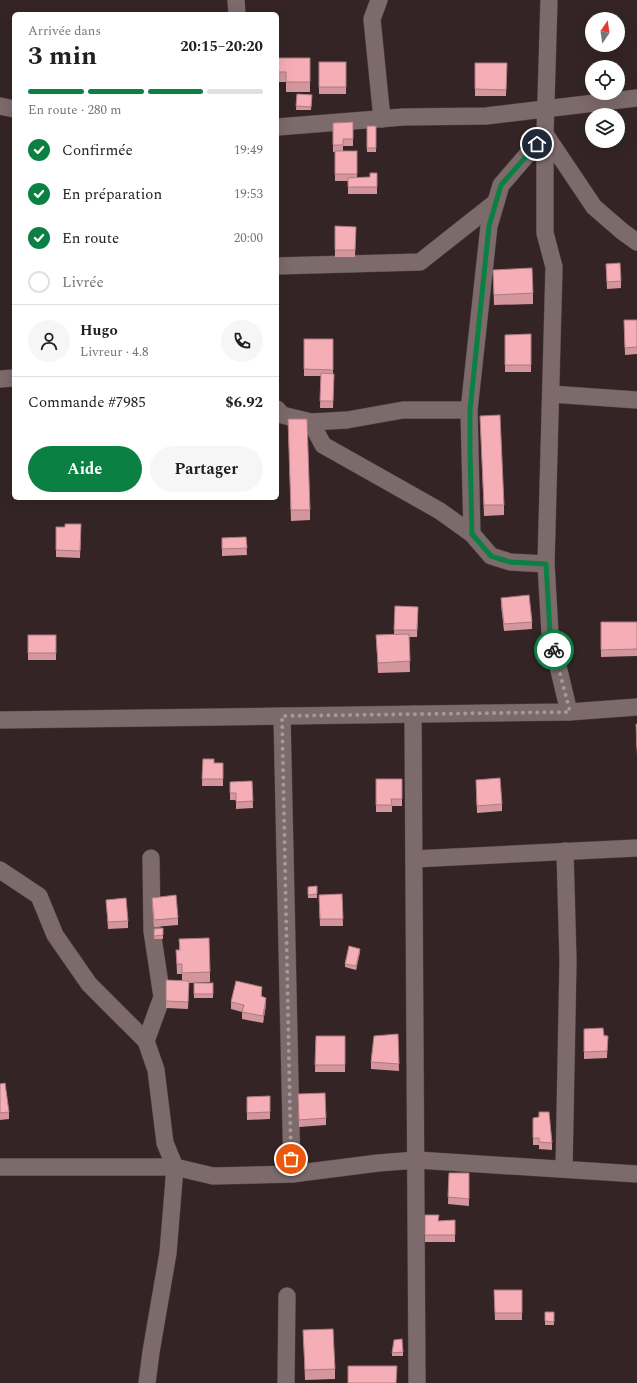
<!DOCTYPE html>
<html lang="fr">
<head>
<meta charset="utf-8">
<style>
	:root { --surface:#fff; --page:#f6f6f6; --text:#202124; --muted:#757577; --line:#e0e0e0; --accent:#0b8043 }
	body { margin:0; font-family:Spectral,serif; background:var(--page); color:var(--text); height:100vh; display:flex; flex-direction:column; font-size:15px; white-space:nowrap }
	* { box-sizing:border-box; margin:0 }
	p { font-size:13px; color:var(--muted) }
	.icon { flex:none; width:22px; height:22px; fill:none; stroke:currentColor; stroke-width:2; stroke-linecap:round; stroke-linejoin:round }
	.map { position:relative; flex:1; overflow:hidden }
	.sheet { position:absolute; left:12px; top:12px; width:267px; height:488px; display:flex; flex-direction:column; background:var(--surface); border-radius:6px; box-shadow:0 4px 16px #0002 }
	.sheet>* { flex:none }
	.needle { width:26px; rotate:13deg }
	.tools { position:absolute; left:585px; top:12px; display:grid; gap:8px }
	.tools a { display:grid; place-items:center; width:40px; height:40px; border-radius:50%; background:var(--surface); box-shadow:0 4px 16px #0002; font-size:20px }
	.pin { position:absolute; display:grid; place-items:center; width:34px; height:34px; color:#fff; margin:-17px; border:2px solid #fff; border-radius:50%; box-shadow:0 1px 4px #0007 }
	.courier { position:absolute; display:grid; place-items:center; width:40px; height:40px; margin:-20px; border:3px solid #0b8043; border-radius:50%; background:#fff; color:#222; box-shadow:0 1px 5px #0007 }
	.overview em { font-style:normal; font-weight:700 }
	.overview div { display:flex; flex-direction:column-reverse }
	.overview { display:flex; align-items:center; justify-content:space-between; height:68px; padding:0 16px }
	h1 { font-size:26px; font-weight:700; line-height:30px }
	.bar { display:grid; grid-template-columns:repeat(4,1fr); gap:6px 4px; align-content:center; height:48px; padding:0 16px }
	.bar i { height:5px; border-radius:3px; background:var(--line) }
	.bar .active { background:var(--accent) }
	.bar p { grid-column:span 4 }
	.line { display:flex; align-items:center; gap:10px; padding:0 16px; border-top:1px solid var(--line) }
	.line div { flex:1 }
	.round { display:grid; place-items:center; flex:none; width:42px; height:42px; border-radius:21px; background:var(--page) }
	ol { padding:0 16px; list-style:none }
	li { display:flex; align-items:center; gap:12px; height:44px }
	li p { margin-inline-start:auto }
	li .icon { padding:4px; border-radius:50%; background:var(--accent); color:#fff; stroke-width:4 }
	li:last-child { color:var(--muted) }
	li i { width:22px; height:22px; border:2px solid var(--line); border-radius:50% }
	.button { display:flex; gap:8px; margin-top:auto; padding:8px 16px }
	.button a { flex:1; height:46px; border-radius:24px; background:var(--accent); color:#fff; font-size:16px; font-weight:700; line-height:46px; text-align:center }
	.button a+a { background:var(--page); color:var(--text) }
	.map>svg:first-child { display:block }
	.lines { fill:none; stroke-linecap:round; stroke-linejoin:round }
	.minor-casing { stroke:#4f4244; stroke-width:18 }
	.minor { stroke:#7d6a6b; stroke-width:17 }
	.wall { fill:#d4969d }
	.shaded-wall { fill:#ac7a7f }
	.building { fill:#f6aeb6; stroke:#ac7a7f }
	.done { stroke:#a6999a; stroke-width:4; stroke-dasharray:0 7.2 }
	.route { stroke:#0b8043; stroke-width:5 }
</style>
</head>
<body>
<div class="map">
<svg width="637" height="1383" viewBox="0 0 637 1383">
	<rect width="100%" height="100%" fill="#342426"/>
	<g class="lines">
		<g class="minor-casing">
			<g id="minor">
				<path d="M236 0 237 14"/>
				<path d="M379 0 372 19 382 119"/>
				<path d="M549 0 545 134V233L554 267 546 564 550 633 569 712"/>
				<path d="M0 106 14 109"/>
				<path d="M277 127 403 117 486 116 637 98"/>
				<path d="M277 266 420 262 496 202"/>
				<path d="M0 379 14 378"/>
				<path d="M551 394 637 400"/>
				<path d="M277 409 282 415 311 422 323 445 440 511 472 534 491 556 510 562 546 564"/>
				<path d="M311 422 347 420 403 410H469"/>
				<path d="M472 534 469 410 489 226 501 185 545 134 594 207 623 232 637 242"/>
				<path d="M413 714 417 1383"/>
				<path d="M282 716 292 1174"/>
				<path d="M0 720 569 712 637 707"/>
				<path d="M414 859 637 848"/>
				<path d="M0 870 39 896 55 935 89 984 146 1041 156 1070 165 1143 175 1167 213 1176 292 1174 378 1163 417 1160 637 1174"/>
				<path d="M146 1041 162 997 152 931 151 858"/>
				<path d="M0 1167H175L168 1253 151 1352 147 1383"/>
				<path d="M564 1169 568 961 565 851"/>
				<path d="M286 1383 287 1296"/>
			</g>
		</g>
		<use href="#minor" class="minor"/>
	</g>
	<g class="wall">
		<path d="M277 58H310V92H286V82H277Z"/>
		<rect x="319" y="62" width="27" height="32"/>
		<path d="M475 63H507L506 96H475Z"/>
		<path d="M297 94 312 95 311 110H296Z"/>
		<path d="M353 122V146H343V151H357V177H370L377 173V194H348V181H335V152H333V123Z"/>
		<rect x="367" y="126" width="9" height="26"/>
		<path d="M335 226 356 227 355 257H335Z"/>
		<path d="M606 264 621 281V288L607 289Z"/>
		<path d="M493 270 533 293V304L494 305Z"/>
		<path d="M624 320H637V354L625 355Z"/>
		<path d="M531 334V372H505V335Z"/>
		<path d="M304 339H333V374H334L333 408H320L321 376H304Z"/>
		<path d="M480 416 504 505V515L484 516Z"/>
		<path d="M288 419 310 510V520L291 521Z"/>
		<path d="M81 524 80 558 56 557V550L65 527Z"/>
		<path d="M246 537 247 555 222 556V538Z"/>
		<path d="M501 598 532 622V629L504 631 501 605Z"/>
		<path d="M395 606 418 607 417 637H409L410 672 378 673 376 635 394 634Z"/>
		<path d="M601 622H637V656L601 657Z"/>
		<rect x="28" y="635" width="28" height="25"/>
		<path d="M636 724H637V757L636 734Z"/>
		<path d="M203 759 214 763H223V786H202Z"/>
		<path d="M376 779H402V806H392V812H376Z"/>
		<path d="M476 780 502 804V811L477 813Z"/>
		<path d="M252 781 253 808 236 809V800H230V782Z"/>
		<path d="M317 886V898H308V887Z"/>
		<path d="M342 894 343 926H320L319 895Z"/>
		<path d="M152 898 178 918V925L154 927 152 905Z"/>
		<path d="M106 900 128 921V928L108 929Z"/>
		<path d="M163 928V939H154V929Z"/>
		<path d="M179 939 210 972V982L189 983 188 1009 166 1008V980H182V974H177L176 950H179Z"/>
		<path d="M360 952 356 970 345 967V964Z"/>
		<rect x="194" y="983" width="19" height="15"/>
		<path d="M262 994V997L266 1005 263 1023 242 1019V1012L231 1009V1002Z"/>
		<path d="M584 1029 608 1036 607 1058 584 1059Z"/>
		<path d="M398 1034 399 1071 371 1069V1062Z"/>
		<path d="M316 1036H345V1072H315Z"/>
		<path d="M0 1084 9 1112V1119L0 1120Z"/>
		<path d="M298 1094 326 1118V1125L299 1127Z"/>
		<path d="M270 1096V1119L247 1120V1097Z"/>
		<path d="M533 1118 552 1143V1150L539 1149V1145H533Z"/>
		<path d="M449 1173H469V1206L448 1204Z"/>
		<path d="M425 1215 439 1221 455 1220V1242H425Z"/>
		<path d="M494 1290H522V1320H495Z"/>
		<rect x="545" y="1312" width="9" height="13"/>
		<path d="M303 1330 335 1369V1379L305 1380Z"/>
		<path d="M403 1352V1356H392V1353Z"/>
	</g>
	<g class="shaded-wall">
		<path d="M360 949V952L356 970V966Z"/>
		<path d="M262 987V994L261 1003V996Z"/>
		<path d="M266 998V1005L263 1023V1016Z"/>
	</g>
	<g class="building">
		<path d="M277 58H310V82H286V72H277Z"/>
		<rect x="319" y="62" width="27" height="25"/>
		<path d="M475 63H507L506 90 475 89Z"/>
		<path d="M297 94 312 95 311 107 296 106Z"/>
		<path d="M353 122V139H343V145H333V123Z"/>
		<rect x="367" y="126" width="9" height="22"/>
		<rect x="335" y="151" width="22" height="23"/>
		<path d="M370 173H377V187H348V178L370 177Z"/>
		<path d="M335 226 356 227 355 250H335Z"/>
		<path d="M620 263 621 281 607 282 606 264Z"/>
		<path d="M532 268 533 293 494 295 493 270Z"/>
		<path d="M624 320H637V347L625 348Z"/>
		<path d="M531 334V365H505V335Z"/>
		<path d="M304 339H333V370L304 369Z"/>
		<path d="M321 373 334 374 333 401H320Z"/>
		<path d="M500 415 504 505H484L480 416Z"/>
		<path d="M288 419H307L310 510H291Z"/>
		<path d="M65 524H81L80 551 56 550V527H65Z"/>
		<path d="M246 537 247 548 222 549V538Z"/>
		<path d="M529 595 532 622 504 624 501 598Z"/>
		<path d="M395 606 418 607 417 630H394Z"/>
		<path d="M601 622H637V649L601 650Z"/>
		<path d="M409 634 410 661 378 663 376 635Z"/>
		<rect x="28" y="635" width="28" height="18"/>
		<path d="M636 724H637V747Z"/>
		<path d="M203 759H214V763H223V779H202Z"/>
		<path d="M500 778 502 804 477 806 476 780Z"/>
		<path d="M376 779H402V799H391L392 805H376Z"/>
		<path d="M252 781 253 801 236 802V793H230V782Z"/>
		<path d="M317 886V894L308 895V887Z"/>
		<path d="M342 894 343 919H320L319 895Z"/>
		<path d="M176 895 178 918 154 920 152 898Z"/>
		<path d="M126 898 128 921 108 922 106 900Z"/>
		<path d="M163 928V935L154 936V929Z"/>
		<path d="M209 938 210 972 182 973V964H177L176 950H180L179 939Z"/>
		<path d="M349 946 360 949 356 966 345 964Z"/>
		<path d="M166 980 189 981 188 1002 166 1001Z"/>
		<path d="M236 981 262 987 261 996 266 998 263 1016 242 1012 244 1005 231 1002Z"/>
		<rect x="194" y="983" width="19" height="11"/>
		<path d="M603 1028 604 1036H608L607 1051 584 1052V1029Z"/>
		<path d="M398 1034 399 1064 371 1062 374 1036Z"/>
		<path d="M316 1036H345V1065H315Z"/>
		<path d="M5 1083 9 1112 0 1113V1084Z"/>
		<path d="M325 1093 326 1118 299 1120 298 1094Z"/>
		<path d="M270 1096V1112L247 1113V1097Z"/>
		<path d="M539 1112H549L552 1143 539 1142V1138H533V1118L539 1117Z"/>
		<path d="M449 1173H469V1199L448 1197Z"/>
		<path d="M425 1215H439L438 1221 455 1220V1235H425Z"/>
		<path d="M494 1290H522V1313H495Z"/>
		<path d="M545 1312H554V1322L545 1321Z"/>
		<path d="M333 1329 335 1369 305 1370 303 1330Z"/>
		<path d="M402 1339 403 1352 392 1353 394 1340Z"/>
		<path d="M348 1366H397L396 1383H348Z"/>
	</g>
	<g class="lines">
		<path class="done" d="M291 1159 282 716 570 712 554 650"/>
		<path class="route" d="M537 144 501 185 489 226 470 410V452L472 534 491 556 510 562 546 564 550 633 554 650"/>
	</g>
</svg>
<div class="tools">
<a><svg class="needle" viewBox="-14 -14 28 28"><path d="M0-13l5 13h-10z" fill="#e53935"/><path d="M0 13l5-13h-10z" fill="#757577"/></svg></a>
<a><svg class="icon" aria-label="locate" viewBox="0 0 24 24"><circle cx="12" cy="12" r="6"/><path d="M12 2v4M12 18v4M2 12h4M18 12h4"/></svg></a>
<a><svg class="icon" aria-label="layers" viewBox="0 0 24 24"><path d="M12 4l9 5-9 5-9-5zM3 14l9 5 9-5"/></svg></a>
</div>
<div class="pin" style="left:291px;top:1159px;background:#ea580c"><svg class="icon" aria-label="bag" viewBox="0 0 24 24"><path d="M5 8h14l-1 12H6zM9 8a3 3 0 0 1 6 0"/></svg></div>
<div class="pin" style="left:537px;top:144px;background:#1f2937"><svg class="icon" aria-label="home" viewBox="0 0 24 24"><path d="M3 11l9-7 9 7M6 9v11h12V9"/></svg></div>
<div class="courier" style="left:554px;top:650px"><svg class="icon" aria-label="bike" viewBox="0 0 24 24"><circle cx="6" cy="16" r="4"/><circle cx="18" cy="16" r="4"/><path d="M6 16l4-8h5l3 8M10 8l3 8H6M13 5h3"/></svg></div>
<section class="sheet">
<div class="overview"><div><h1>3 min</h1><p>Arrivée dans</p></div><em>20:15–20:20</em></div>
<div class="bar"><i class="active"></i><i class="active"></i><i class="active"></i><i></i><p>En route · 280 m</p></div>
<ol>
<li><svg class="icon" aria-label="check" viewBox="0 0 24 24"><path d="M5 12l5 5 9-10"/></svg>Confirmée<p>19:49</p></li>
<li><svg class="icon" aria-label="check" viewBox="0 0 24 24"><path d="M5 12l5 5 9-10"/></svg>En préparation<p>19:53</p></li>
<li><svg class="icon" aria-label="check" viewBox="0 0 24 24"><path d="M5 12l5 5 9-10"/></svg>En route<p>20:00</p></li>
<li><i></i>Livrée</li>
</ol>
<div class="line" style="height:72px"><a class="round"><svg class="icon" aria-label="person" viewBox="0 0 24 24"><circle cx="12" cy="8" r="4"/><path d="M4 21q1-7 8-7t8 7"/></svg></a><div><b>Hugo</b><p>Livreur · 4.8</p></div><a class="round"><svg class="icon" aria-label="phone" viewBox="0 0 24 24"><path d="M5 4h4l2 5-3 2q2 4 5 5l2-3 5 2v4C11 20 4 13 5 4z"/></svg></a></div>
<div class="line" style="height:52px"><div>Commande #7985</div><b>$6.92</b></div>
<div class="button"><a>Aide</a><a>Partager</a></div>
</section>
</div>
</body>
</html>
